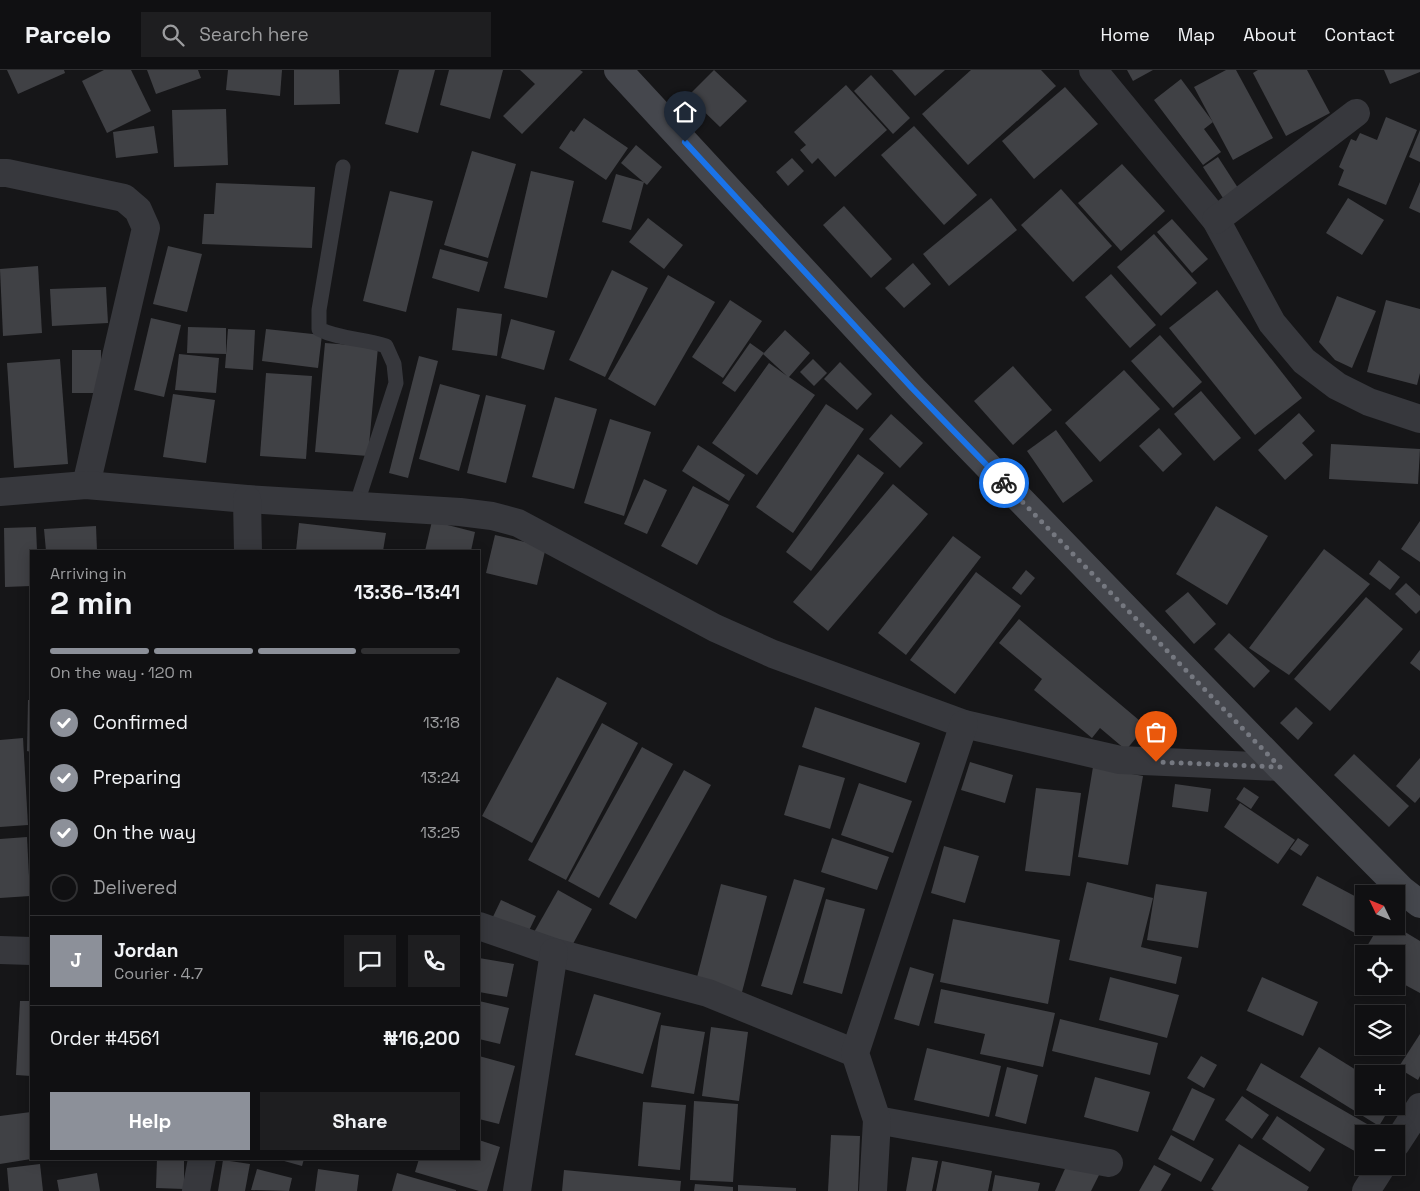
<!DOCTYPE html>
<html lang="en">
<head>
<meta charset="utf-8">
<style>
	:root { --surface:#101012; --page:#1e1e20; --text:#f1f3f6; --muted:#9c9d9f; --line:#303032; --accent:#8c9099 }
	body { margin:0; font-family:"Space Grotesk",sans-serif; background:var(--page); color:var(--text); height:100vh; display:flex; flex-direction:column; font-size:19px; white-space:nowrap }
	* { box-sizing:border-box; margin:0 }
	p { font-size:16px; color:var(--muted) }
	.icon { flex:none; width:28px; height:28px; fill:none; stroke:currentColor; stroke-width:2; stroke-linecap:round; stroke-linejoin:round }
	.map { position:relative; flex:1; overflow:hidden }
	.sheet { position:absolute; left:30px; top:480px; width:450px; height:610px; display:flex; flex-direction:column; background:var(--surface); border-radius:0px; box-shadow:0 2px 12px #0003,0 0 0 1px var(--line) }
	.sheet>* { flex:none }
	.needle { width:32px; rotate:313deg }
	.buttons { position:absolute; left:1355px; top:815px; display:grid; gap:10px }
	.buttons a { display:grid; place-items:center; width:50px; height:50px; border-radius:0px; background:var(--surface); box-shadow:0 2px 12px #0003,0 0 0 1px var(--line); font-size:25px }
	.pin { position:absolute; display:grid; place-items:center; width:42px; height:42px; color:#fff; margin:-51px -21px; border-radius:50% 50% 50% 0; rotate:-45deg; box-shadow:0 0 5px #0007 }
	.pin .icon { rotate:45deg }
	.courier { position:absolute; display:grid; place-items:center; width:50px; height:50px; margin:-25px; border:4px solid #1a73e8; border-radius:50%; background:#fff; color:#222; box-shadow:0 1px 6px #0007 }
	.head em { font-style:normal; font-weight:800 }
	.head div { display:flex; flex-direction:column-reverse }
	.head { display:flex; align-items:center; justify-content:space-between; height:85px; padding:0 20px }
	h1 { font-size:32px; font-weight:800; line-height:38px }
	.bar { display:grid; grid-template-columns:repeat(4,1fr); gap:8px 5px; align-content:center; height:60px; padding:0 20px }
	.bar i { height:6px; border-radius:4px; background:var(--line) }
	.bar .current { background:var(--accent) }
	.bar p { grid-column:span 4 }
	.line { display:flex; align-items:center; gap:12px; padding:0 20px; border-top:1px solid var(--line) }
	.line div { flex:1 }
	.round { display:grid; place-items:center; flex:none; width:52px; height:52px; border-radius:0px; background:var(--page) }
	ol { padding:0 20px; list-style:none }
	li { display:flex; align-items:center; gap:15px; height:55px }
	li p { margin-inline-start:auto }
	li .icon { padding:5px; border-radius:50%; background:var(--accent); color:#fff; stroke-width:4 }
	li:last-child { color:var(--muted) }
	li i { width:28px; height:28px; border:2px solid var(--line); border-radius:50% }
	.primary-button { display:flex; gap:10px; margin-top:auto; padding:10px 20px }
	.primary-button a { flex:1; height:58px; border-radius:0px; background:var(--accent); color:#fff; font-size:20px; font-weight:800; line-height:58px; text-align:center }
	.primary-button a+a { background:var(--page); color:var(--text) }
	header { display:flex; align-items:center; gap:30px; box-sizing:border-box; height:70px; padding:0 25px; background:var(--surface); border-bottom:1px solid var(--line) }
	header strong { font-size:24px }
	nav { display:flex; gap:28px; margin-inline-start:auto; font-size:18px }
	.search { width:350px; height:45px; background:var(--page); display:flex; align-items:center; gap:12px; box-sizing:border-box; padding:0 18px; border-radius:0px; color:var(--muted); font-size:19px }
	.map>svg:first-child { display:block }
	.building { fill:#404145 }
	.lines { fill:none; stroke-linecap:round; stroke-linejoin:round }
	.lane { stroke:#37383d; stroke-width:15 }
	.street { stroke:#37383d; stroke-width:28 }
	.secondary { stroke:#45474d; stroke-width:28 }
	.done { stroke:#757880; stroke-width:5; stroke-dasharray:0 9 }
	.route { stroke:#1a73e8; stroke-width:6 }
</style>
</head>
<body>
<header>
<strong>Parcelo</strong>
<div class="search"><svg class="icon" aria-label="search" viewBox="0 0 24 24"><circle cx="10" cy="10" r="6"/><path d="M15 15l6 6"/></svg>Search here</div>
<nav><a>Home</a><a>Map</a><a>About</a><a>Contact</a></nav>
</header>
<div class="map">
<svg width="1420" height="1121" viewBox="0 0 1420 1121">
	<rect width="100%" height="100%" fill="#161618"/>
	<g class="building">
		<path d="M7 0H64L65 3 18 24Z"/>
		<path d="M104 0H131L151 41 107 63 82 11Z"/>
		<path d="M147 0H198L201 8 156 24Z"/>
		<path d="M228 0H282L280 26 226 20Z"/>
		<path d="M294 0H339L340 34 294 35Z"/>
		<path d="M399 0H435L418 63 385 54Z"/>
		<path d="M449 0H503L490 49 440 35Z"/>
		<path d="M520 0H580L583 2 522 64 503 46 535 14Z"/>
		<path d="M714 0 747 31 720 57 688 26Z"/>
		<path d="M892 0H945L915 26Z"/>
		<path d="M971 0H1041L1056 16 968 95 922 44Z"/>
		<path d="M1127 0H1153L1133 11Z"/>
		<path d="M1226 0H1236L1273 68 1233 90 1194 17Z"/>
		<path d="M1258 0H1307L1330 43 1286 66 1253 3Z"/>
		<path d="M1384 0H1420V2L1390 14Z"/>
		<path d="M871 5 910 48 893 64 854 21Z"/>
		<path d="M1181 9 1213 52 1204 59 1221 82 1203 95 1154 30Z"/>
		<path d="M846 15 887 60 835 107 818 88 812 94 800 80 806 75 794 62Z"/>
		<path d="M1065 17 1098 54 1034 109 1002 71Z"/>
		<path d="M226 39 228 95 174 97 172 40Z"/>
		<path d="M1386 47 1417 60 1386 135 1338 115 1344 100 1339 97 1351 69 1356 71 1360 63 1377 70Z"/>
		<path d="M584 48 628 78 606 110 559 78 571 60 574 62Z"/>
		<path d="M154 56 158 83 116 88 113 62Z"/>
		<path d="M914 56 977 125 944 155 881 85Z"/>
		<path d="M1420 60V92L1409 87Z"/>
		<path d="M636 75 662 97 647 115 621 93Z"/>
		<path d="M472 81 516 94 488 188 444 175Z"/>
		<path d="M1218 87 1238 118 1223 128 1203 97Z"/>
		<path d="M792 88 804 101 788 116 776 102Z"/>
		<path d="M1122 94 1165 141 1121 181 1078 133Z"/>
		<path d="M531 101 574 111 547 228 504 218Z"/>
		<path d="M616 104 644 112 631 160 602 152Z"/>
		<path d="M1420 112V143L1409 138Z"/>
		<path d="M216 113 315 117 312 178 202 174 204 144H214Z"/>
		<path d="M1061 119 1112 176 1073 212 1021 155Z"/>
		<path d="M390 121 433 131 406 242 363 231Z"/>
		<path d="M991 128 1017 160 949 216 923 184Z"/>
		<path d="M1348 128 1384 150 1362 185 1326 163Z"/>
		<path d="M844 136 892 189 871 208 823 155Z"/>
		<path d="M648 148 683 175 664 199 629 172Z"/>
		<path d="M1172 149 1208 189 1192 203 1157 162Z"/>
		<path d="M1154 164 1197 213 1161 246 1117 197Z"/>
		<path d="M168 176 202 184 187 242 153 234Z"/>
		<path d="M440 179 488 192 479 222 432 208Z"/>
		<path d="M913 193 931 214 904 238 885 218Z"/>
		<path d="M38 196 42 263 3 266 0 199Z"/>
		<path d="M612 200 648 218 605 307 569 290Z"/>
		<path d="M1111 204 1156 255 1130 278 1085 227Z"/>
		<path d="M668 205 715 232 655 336 608 309Z"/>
		<path d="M106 217 108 253 52 256 50 219Z"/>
		<path d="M1217 220 1302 328 1255 365 1169 258Z"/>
		<path d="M1337 226 1376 241 1352 298 1335 290 1319 272Z"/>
		<path d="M730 230 762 251 723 308 692 287Z"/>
		<path d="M1386 230 1420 239V303L1417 315 1367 302Z"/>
		<path d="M457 238 502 244 497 286 452 280Z"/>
		<path d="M151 248 181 255 164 327 134 320Z"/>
		<path d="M511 249 555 261 544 300 501 288Z"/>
		<path d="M188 257 226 258V284L187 283Z"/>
		<path d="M228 259 255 260 253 300 225 298Z"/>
		<path d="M266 259 322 265 318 298 262 291Z"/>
		<path d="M785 260 810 283 789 307 815 325 757 405 712 373 769 293 787 306 763 284Z"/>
		<path d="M1160 265 1202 312 1173 338 1131 291Z"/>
		<path d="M325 273 378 277 368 386 315 382Z"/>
		<path d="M750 273 764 283 735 322 722 313Z"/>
		<rect x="72" y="280" width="29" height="43"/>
		<path d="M179 284 219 288 216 323 175 320Z"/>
		<path d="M419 286 438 291 408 408 389 403Z"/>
		<path d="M60 289 68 394 14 398 7 293Z"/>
		<path d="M813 289 827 303 814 316 800 302Z"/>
		<path d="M840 292 872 324 857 340 824 309Z"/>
		<path d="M1013 296 1052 340 1013 375 974 331Z"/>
		<path d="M1124 300 1160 339 1100 392 1065 353Z"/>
		<path d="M266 303 312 306 306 389 260 386Z"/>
		<path d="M440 314 480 325 459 401 419 389Z"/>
		<path d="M1201 321 1241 368 1214 391 1174 344Z"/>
		<path d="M173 324 215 330 206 393 163 387Z"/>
		<path d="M486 325 526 335 506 413 467 403Z"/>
		<path d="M555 327 597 339 574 419 532 407Z"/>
		<path d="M826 334 864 359 793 463 756 437Z"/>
		<path d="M1299 343 1315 361 1302 373 1313 385 1285 410 1258 380Z"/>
		<path d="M891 344 923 373 900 398 869 369Z"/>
		<path d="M610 349 651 362 624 446 584 433Z"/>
		<path d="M1159 358 1182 384 1163 402 1139 376Z"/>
		<path d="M1056 360 1093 411 1063 433 1027 381Z"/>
		<path d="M1331 374 1420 379 1418 414 1329 409Z"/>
		<path d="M698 375 745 405 729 431 682 401Z"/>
		<path d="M858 384 884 403 811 501 786 482Z"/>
		<path d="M644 409 667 420 647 464 624 454Z"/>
		<path d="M893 414 928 444 828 561 793 532Z"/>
		<path d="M693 416 729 435 697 495 661 476Z"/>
		<path d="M1216 436 1268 466 1227 535 1176 504Z"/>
		<path d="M432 451 475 462 471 481H425Z"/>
		<path d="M1420 451V492L1401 479Z"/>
		<path d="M299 453 386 463 383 481H296Z"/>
		<path d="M96 456 97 481H46L44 459Z"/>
		<path d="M36 457 37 481H31V516L5 517 4 458Z"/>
		<path d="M495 465 546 477 537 515 486 503Z"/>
		<path d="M953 466 981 487 906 585 878 563Z"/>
		<path d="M1324 479 1370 514 1289 605 1249 578Z"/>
		<path d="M1379 490 1400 507 1390 520 1369 504Z"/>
		<path d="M1026 500 1035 508 1021 525 1012 518Z"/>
		<path d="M976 502 1021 536 955 624 910 590Z"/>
		<path d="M1406 513 1420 526V540L1416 544 1395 524Z"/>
		<path d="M1188 522 1216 554 1194 574 1165 541Z"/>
		<path d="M1366 527 1403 559 1330 641 1294 609Z"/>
		<path d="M1019 549 1146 656 1126 680 1100 658 1092 668 1034 620 1042 609 999 573Z"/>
		<path d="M1229 563 1270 601 1254 618 1214 579Z"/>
		<path d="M1420 580V601L1410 593Z"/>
		<path d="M557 607 607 633 532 773 482 746Z"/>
		<path d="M28 630H31V682L27 681Z"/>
		<path d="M815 637 920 673 906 713 802 677Z"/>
		<path d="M1296 637 1313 653 1298 670 1280 653Z"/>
		<path d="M602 653 638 673 566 810 528 790Z"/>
		<path d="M23 668 28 755 0 757V670Z"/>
		<path d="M642 677 673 694 599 828 568 811Z"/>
		<path d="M1354 684 1409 736 1389 757 1334 705Z"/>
		<path d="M1420 688V727L1415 733 1396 716Z"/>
		<path d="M970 692 1013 705 1005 733 961 720Z"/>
		<path d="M799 695 845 708 830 759 784 745Z"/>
		<path d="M1093 697 1143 706 1128 795 1078 787Z"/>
		<path d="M684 700 711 715 636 849 609 834Z"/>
		<path d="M859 713 912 731 893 783 841 765Z"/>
		<path d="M1175 714 1211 719 1208 742 1172 737Z"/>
		<path d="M1244 717 1259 727 1251 739 1236 729Z"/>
		<path d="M1036 718 1081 723 1070 806 1025 801Z"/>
		<path d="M1240 733 1295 770 1278 794 1224 757Z"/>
		<path d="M27 767 30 826 0 828V769Z"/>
		<path d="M832 768 889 787 877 820 821 802Z"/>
		<path d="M1298 768 1309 775 1301 786 1290 779Z"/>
		<path d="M944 776 979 786 965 833 931 823Z"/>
		<path d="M1317 806 1364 831V847L1355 863 1302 835Z"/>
		<path d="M794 809 825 818 792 925 761 916Z"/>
		<path d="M1087 812 1153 828 1141 877 1182 887 1176 914 1069 890Z"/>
		<path d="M721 814 767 826 741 926 695 915Z"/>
		<path d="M1156 814 1207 822 1198 878 1147 870Z"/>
		<path d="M558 820 592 839 568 883 533 864Z"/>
		<path d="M826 829 865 839 842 924 803 913Z"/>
		<path d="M501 830 536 846 525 869 490 853Z"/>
		<path d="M953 849 1060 870 1048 934 940 912Z"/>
		<path d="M1379 856H1395L1420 871V923L1396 910V884H1364V891L1360 888Z"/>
		<path d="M479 888 514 894 507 927 479 922Z"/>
		<path d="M910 897 934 904 919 956 894 949Z"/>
		<path d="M1110 907 1179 925 1167 968 1099 950Z"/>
		<path d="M1262 907 1318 932 1303 966 1247 941Z"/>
		<path d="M941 919 1055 943 1043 997 980 984 985 964 934 953Z"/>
		<path d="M594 924 661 943 643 1004 575 985Z"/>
		<path d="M20 931H31V1006L16 1005Z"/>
		<path d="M479 931 509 938 500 974 479 969Z"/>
		<path d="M1060 949 1158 973 1150 1005 1052 981Z"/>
		<path d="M661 955 705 962 694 1024 651 1017Z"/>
		<path d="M711 957 748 962 739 1031 702 1026Z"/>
		<path d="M1420 964V1006L1418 1010 1398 998Z"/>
		<path d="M1319 977 1361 1003 1363 998 1372 1004H1364V1036H1391L1379 1056 1300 1007Z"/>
		<path d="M927 978 1001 996 989 1047 914 1030Z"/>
		<path d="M479 986 515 996 499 1054 479 1049Z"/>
		<path d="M1201 986 1217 995 1204 1018 1187 1008Z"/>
		<path d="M1261 993 1374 1058 1371 1064H1364V1077L1360 1084 1246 1020Z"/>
		<path d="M1007 997 1038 1005 1026 1054 995 1046Z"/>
		<path d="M1095 1007 1150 1022 1138 1062 1084 1047Z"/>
		<path d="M1192 1018 1215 1029 1194 1071 1172 1060Z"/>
		<path d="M1242 1026 1269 1045 1252 1069 1225 1050Z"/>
		<path d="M694 1031 738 1034 733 1112 690 1110Z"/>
		<path d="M643 1032 686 1035 680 1100 638 1096Z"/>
		<path d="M31 1042V1089L0 1094V1046Z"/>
		<path d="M1277 1046 1325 1079 1310 1102 1262 1069Z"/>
		<path d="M831 1065 860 1066 858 1121H828Z"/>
		<path d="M1171 1065 1214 1089 1201 1112 1158 1089Z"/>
		<path d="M479 1070 500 1077 487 1121H479L415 1102 419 1089H479Z"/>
		<path d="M1239 1074 1309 1117 1307 1121H1214L1211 1119Z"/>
		<path d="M912 1087 938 1091 932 1121H906Z"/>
		<path d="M157 1089H184V1119L156 1118Z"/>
		<path d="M277 1089H304L302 1096Z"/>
		<path d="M223 1090 250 1094 245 1121H218Z"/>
		<path d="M942 1091 992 1101 988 1121H936Z"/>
		<path d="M1068 1092 1099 1105 1091 1121H1055Z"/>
		<path d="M40 1094 43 1121H9L7 1098Z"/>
		<path d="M1154 1095 1171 1104 1161 1121H1139Z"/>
		<path d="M257 1099 292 1108 289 1121 251 1120Z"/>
		<path d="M318 1099 359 1105 357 1121H315Z"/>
		<path d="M564 1100 681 1111 680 1121H562Z"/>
		<path d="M97 1103 100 1121H59L57 1110Z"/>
		<path d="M397 1103 456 1120V1121H392Z"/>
		<path d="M995 1105 1040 1113 1038 1121H992Z"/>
		<path d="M695 1114 733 1117V1121H694Z"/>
		<path d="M738 1115 796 1118V1121H738Z"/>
	</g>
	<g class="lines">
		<path class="lane" d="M343 97 319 240V259C340 270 364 268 386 276L394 294 396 313 356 436"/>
		<g class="street">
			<path d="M1093 0 1216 150 1272 253 1304 291 1337 316 1369 332 1420 349"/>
			<path d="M0 103H7L124 128 138 140 146 158 86 415"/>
			<path d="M1216 150 1356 43"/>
			<path d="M0 422 86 415 247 429 460 442 492 446 518 453 715 558 773 584 964 654 1120 690 1280 697"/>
			<path d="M247 429 248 481"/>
			<path d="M479 856 554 882 708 923 855 983"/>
			<path d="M0 880 31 881"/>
			<path d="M877 1050 1109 1093"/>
			<path d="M1396 1074 1420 1037"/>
			<path d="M196 1121 202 1089"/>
			<path d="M517 1121 554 882"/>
			<path d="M873 1121 877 1050 855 983 964 654"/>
			<path d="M1366 1121 1382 1096"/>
		</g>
		<path class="secondary" d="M618 0 912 318 1280 697 1402 820 1420 834"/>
	</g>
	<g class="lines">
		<path class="done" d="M1004 413 1280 697 1156 692"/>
		<path class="route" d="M685 72 912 318 1004 413"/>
	</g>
</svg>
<div class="buttons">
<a><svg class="needle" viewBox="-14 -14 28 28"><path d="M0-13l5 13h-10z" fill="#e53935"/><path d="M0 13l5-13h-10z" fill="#9c9d9f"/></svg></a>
<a><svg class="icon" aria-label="locate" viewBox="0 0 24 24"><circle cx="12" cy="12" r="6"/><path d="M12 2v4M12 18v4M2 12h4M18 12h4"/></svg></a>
<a><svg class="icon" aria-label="layers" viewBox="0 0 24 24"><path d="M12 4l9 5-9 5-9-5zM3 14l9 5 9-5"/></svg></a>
<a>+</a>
<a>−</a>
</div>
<div class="pin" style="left:1156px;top:692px;background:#ea580c"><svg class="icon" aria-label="bag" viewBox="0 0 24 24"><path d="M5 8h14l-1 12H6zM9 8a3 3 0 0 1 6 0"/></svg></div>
<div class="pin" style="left:685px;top:72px;background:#1f2937"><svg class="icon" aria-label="home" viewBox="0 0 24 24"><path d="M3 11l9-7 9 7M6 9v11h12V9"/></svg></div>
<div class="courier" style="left:1004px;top:413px"><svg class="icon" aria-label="bike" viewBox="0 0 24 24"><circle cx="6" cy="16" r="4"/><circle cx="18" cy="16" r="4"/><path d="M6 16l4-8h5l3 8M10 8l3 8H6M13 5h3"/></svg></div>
<section class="sheet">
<div class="head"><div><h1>2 min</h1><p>Arriving in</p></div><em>13:36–13:41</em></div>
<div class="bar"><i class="current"></i><i class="current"></i><i class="current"></i><i></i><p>On the way · 120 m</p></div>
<ol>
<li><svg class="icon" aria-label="check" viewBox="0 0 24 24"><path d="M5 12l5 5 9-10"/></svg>Confirmed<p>13:18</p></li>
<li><svg class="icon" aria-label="check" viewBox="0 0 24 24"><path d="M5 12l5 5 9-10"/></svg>Preparing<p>13:24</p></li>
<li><svg class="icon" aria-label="check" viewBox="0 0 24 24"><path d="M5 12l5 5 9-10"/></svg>On the way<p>13:25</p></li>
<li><i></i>Delivered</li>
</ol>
<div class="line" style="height:90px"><b class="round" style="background:var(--accent);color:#fff">J</b><div><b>Jordan</b><p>Courier · 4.7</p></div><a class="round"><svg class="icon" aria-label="chat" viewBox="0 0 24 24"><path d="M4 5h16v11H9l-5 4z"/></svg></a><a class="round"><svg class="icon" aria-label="phone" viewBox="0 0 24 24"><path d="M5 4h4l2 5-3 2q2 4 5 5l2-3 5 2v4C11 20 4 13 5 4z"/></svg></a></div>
<div class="line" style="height:65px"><div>Order #4561</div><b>₦16,200</b></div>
<div class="primary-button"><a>Help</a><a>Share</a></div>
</section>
</div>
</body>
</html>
